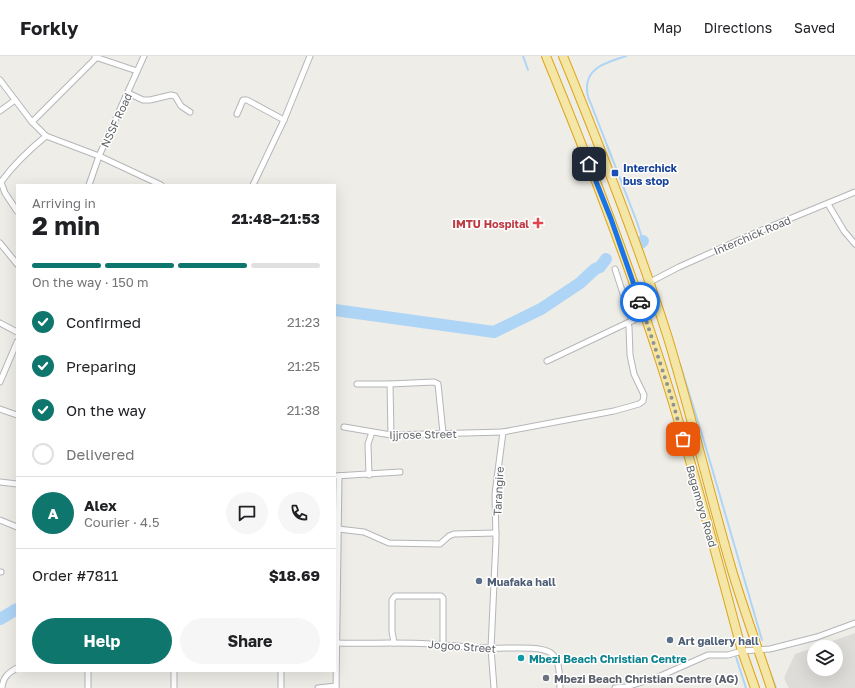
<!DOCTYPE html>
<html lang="en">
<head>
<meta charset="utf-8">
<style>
	:root { --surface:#fff; --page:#f6f6f6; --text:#202124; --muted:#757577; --line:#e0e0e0; --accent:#0f766e }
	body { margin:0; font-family:"Golos Text",sans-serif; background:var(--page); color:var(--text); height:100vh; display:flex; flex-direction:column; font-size:15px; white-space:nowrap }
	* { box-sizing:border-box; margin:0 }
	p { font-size:13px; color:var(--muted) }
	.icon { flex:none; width:22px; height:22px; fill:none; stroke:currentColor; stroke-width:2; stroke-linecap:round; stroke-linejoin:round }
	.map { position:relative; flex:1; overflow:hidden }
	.drawer { position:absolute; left:16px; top:128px; width:320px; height:488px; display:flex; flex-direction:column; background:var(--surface); border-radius:0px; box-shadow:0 4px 16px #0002 }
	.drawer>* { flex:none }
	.fabs { position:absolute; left:807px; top:584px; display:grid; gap:8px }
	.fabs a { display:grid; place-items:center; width:36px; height:36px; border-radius:50%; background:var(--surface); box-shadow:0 4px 16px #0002; font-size:20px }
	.pin { position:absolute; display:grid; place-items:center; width:34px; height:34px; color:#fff; margin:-17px; border-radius:8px; box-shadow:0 2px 6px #0006 }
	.courier { position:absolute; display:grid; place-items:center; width:40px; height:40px; margin:-20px; border:3px solid #1a73e8; border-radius:50%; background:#fff; color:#222; box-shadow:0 1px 5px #0007 }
	.headline em { font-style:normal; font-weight:700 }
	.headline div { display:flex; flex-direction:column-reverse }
	.headline { display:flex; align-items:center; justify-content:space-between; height:68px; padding:0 16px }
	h1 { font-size:26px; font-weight:700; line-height:30px }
	.bar { display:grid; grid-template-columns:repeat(4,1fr); gap:6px 4px; align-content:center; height:48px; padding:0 16px }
	.bar i { height:5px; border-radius:3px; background:var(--line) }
	.bar .active { background:var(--accent) }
	.bar p { grid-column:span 4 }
	.line { display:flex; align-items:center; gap:10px; padding:0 16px; border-top:1px solid var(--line) }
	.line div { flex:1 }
	.round { display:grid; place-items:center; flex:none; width:42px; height:42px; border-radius:21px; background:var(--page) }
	ol { padding:0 16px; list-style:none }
	li { display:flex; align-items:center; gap:12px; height:44px }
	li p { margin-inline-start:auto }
	li .icon { padding:4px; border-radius:50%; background:var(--accent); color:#fff; stroke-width:4 }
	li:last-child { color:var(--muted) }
	li i { width:22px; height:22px; border:2px solid var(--line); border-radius:50% }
	.primary-button { display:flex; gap:8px; margin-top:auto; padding:8px 16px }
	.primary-button a { flex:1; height:46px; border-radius:24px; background:var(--accent); color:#fff; font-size:16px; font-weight:700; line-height:46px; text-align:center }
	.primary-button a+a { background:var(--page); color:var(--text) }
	header { display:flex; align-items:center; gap:24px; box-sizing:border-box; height:56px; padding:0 20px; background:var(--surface); border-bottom:1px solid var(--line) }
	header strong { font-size:19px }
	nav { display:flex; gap:22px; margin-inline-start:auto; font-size:14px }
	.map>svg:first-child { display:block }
	.industrial { fill:#dedcd9 }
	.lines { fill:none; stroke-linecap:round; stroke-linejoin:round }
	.stream { stroke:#afd5f6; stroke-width:2 }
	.river { stroke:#afd5f6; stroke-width:12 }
	.minor-casing { stroke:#b4b6ba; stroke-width:7 }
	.trunk-casing { stroke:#dea518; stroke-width:10 }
	.minor { stroke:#fff; stroke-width:5 }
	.trunk { stroke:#f4e6a7; stroke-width:8 }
	.done { stroke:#919292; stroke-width:4; stroke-dasharray:0 7.2 }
	.route { stroke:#1a73e8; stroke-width:5 }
	.transit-dot { fill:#1a4fb4; stroke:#fff; stroke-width:1.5 }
	.health-dot { fill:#e0444e; stroke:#fff; stroke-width:1.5 }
	.service-dot { fill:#5c6f8a; stroke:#fff; stroke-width:1.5 }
	.culture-dot { fill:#0f9aa8; stroke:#fff; stroke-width:1.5 }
	.worship-dot { fill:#6b7280; stroke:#fff; stroke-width:1.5 }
	.labels { text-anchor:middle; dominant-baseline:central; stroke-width:3; stroke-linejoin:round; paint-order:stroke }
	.street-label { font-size:11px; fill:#5e6165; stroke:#fff }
	.transit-label { font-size:11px; font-weight:bold; fill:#164399; stroke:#fff; text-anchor:start }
	.health-label { font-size:11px; font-weight:bold; fill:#be3a42; stroke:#fff; text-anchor:end }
	.service-label { font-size:11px; font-weight:bold; fill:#4e5e75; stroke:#fff; text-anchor:start }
	.culture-label { font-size:11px; font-weight:bold; fill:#0d838f; stroke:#fff; text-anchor:start }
	.worship-label { font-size:11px; font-weight:bold; fill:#5b616d; stroke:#fff; text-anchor:start }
</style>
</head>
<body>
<header>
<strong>Forkly</strong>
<nav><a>Map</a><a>Directions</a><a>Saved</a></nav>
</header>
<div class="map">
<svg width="855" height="632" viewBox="0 0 855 632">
	<rect width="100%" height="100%" fill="#efede7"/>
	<path class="industrial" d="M855 577V632H789L784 622 795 598 814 592V613H836V591H816Z"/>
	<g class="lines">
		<g class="stream">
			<path d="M523 0 528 14"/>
			<path d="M626 0C610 6 586 10 587 33 587 38 589 44 591 48L637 166 643 185"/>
			<path d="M680 308 704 385 762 584"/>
			<path d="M736 601 746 632"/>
			<path d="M767 608 776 632"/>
		</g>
		<g class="river">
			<path d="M641 187 643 185"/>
			<path d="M335 254 494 276 541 253 580 227 595 213 600 211 606 203"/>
			<path d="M0 563 17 553"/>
		</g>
		<g class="minor-casing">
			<g id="minor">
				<path d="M95 1 137 15"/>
				<path d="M0 24 32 66 46 80 99 100 161 129"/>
				<path d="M128 37 143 44H150L171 39 175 40 181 50 190 56"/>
				<path d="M0 55 15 44"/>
				<path d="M237 58 243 44H247L284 64"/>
				<path d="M32 66 96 2"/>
				<path d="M89 129 99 100 144 0"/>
				<path d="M253 129 284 64 310 0"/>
				<path d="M828 148 844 175 855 188"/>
				<path d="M17 155 5 137 1 126C14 108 29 94 46 80"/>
				<path d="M0 187 17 208"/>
				<path d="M615 213 632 265"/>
				<path d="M650 226 679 211 755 177 855 136"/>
				<path d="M0 267 17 276"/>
				<path d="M547 305 644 259"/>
				<path d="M0 326 17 286"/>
				<path d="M357 328H390L434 326 438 328 443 377"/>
				<path d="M390 328 391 379"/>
				<path d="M0 353 17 359"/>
				<path d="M344 371 391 379 503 376"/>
				<path d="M369 419 368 388 372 376"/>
				<path d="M335 420 400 416"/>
				<path d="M0 426 17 428"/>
				<path d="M0 464 17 471"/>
				<path d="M338 473 364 476 389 487 440 488 449 480 454 478 496 477"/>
				<path d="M0 516H1"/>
				<path d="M335 587C367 588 398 586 430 588 450 589 471 592 491 592 506 593 540 589 551 597 561 605 559 621 560 632"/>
				<path d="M394 587 392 575V544L395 540H441L443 542V589"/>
				<path d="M281 615V632"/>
				<path d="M2 632C3 621 8 617 17 612"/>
				<path d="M88 632V615"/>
				<path d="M174 632V615"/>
				<path d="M318 632 336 630"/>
				<path d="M336 632 339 420"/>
				<path d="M494 632 491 592 496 484 495 438 503 376 614 355 639 348 643 345 644 339 634 318 630 299 629 271 628 267"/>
				<path d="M615 632 626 631 658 621 708 599H728L742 595 770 593 817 581 855 567"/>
			</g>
		</g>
		<g class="trunk-casing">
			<g id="trunk">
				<path d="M546 0C592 112 636 225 671 340 697 425 719 510 742 595L755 632"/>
				<path d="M563 0C601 93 638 187 668 282 691 358 709 435 731 511 743 552 758 592 771 632"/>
			</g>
		</g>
		<use href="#minor" class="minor"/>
		<use href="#trunk" class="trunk"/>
	</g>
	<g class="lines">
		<path class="done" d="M640 246 671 340 683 383"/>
		<path class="route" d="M589 108 611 163 640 246"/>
	</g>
	<rect class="transit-dot" x="611" y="113" width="8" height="8" rx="2"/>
	<path class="health-dot" d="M536 161h4v4h4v4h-4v4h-4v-4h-4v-4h4z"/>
	<g class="service-dot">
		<circle cx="479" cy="525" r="4"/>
		<circle cx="670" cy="584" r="4"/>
	</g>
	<circle class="culture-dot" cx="521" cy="602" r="4"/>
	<circle class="worship-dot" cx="546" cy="622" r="4"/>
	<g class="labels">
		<g class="street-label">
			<text transform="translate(116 64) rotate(-65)">NSSF Road</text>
			<text transform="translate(752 179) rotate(-23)">Interchick Road</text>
			<text transform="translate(423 378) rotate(-1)">Ijjrose Street</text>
			<text transform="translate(498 435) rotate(-87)">Tarangire</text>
			<text transform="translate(702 450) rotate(74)">Bagamoyo Road</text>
			<text transform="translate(462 590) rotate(4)">Jogoo Street</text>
		</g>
		<g class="transit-label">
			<text x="623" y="111">Interchick<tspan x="623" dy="13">bus stop</tspan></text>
		</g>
		<g class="health-label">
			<text x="529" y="167">IMTU Hospital</text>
		</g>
		<g class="service-label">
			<text x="487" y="525">Muafaka hall</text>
			<text x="678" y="584">Art gallery hall</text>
		</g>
		<g class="culture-label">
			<text x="529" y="602">Mbezi Beach Christian Centre</text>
		</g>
		<g class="worship-label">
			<text x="554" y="622">Mbezi Beach Christian Centre (AG)</text>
		</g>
	</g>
</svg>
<div class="fabs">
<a><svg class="icon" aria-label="layers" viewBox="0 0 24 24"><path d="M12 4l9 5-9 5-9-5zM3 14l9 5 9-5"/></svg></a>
</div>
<div class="pin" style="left:683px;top:383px;background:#ea580c"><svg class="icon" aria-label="bag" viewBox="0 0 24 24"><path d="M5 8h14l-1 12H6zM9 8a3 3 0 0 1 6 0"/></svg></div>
<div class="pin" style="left:589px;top:108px;background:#1f2937"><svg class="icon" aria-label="home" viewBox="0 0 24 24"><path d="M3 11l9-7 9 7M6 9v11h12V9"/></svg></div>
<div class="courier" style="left:640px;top:246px"><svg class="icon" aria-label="car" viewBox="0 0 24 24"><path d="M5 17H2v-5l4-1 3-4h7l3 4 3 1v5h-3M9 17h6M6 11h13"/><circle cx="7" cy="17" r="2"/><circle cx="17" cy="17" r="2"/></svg></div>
<section class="drawer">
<div class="headline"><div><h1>2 min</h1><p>Arriving in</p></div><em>21:48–21:53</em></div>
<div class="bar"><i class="active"></i><i class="active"></i><i class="active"></i><i></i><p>On the way · 150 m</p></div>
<ol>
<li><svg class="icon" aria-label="check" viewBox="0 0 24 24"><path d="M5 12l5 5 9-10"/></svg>Confirmed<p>21:23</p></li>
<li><svg class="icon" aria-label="check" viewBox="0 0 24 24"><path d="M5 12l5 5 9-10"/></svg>Preparing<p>21:25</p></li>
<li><svg class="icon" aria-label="check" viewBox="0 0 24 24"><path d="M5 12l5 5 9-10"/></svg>On the way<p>21:38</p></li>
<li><i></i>Delivered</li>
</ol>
<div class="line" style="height:72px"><b class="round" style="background:var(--accent);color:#fff">A</b><div><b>Alex</b><p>Courier · 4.5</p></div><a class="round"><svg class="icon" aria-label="chat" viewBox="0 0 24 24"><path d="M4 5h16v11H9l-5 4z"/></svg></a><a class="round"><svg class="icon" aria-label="phone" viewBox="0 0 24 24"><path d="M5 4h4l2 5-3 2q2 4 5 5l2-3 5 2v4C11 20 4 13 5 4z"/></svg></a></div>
<div class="line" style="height:52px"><div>Order #7811</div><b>$18.69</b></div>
<div class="primary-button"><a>Help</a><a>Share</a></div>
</section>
</div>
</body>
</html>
